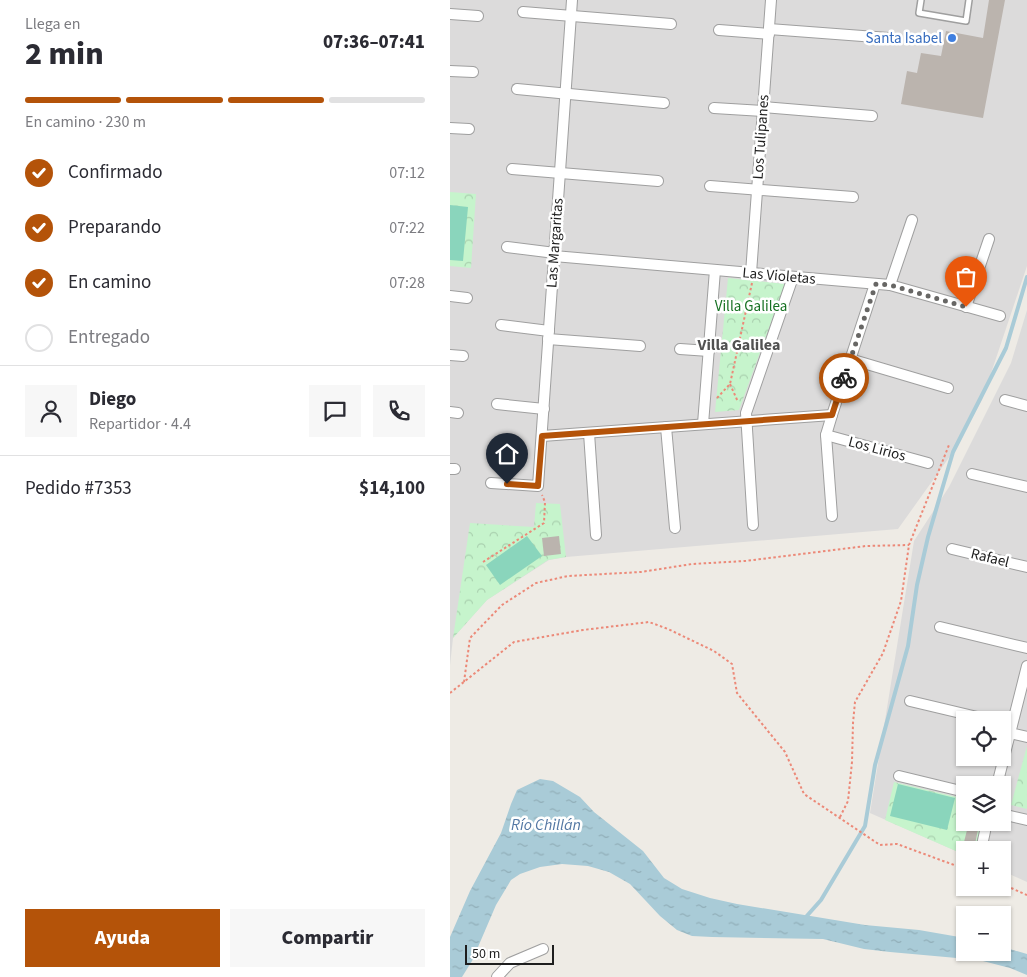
<!DOCTYPE html>
<html lang="es">
<head>
<meta charset="utf-8">
<style>
	:root { --surface:#fff; --page:#f7f7f7; --text:#2b2b33; --muted:#7c7c81; --line:#e1e1e2; --accent:#b45309 }
	body { margin:0; font-family:"Source Sans 3",sans-serif; background:var(--page); color:var(--text); height:100vh; display:flex; flex-direction:column; font-size:19px; white-space:nowrap }
	* { box-sizing:border-box; margin:0 }
	p { font-size:16px; color:var(--muted) }
	.icon { flex:none; width:28px; height:28px; fill:none; stroke:currentColor; stroke-width:2; stroke-linecap:round; stroke-linejoin:round }
	.map { position:relative; flex:1; overflow:hidden }
	.sheet { display:flex; flex-direction:column; background:var(--surface); width:450px }
	.sheet>* { flex:none }
	.controls { position:absolute; left:506px; top:711px; display:grid; gap:10px }
	.controls a { display:grid; place-items:center; width:55px; height:55px; border-radius:0px; background:var(--surface); box-shadow:0 1px 4px #0004; font-size:25px }
	.scale { position:absolute; left:15px; bottom:12px; width:89px; box-sizing:border-box; padding-left:5px; border:2px solid #1e1e1e; border-top:0; font-size:14px; line-height:18px; white-space:nowrap; color:#1e1e1e; -webkit-text-stroke:4px #fff; paint-order:stroke }
	.pin { position:absolute; display:grid; place-items:center; width:42px; height:42px; color:#fff; margin:-51px -21px; border-radius:50% 50% 50% 0; rotate:-45deg; box-shadow:0 0 5px #0007 }
	.pin .icon { rotate:45deg }
	.courier { position:absolute; display:grid; place-items:center; width:50px; height:50px; margin:-25px; border:4px solid #b45309; border-radius:50%; background:#fff; color:#222; box-shadow:0 1px 6px #0007 }
	.headline em { font-style:normal; font-weight:800 }
	.headline div { display:flex; flex-direction:column-reverse }
	.headline { display:flex; align-items:center; justify-content:space-between; height:85px; padding:0 25px }
	h1 { font-size:32px; font-weight:800; line-height:38px }
	.bar { display:grid; grid-template-columns:repeat(4,1fr); gap:8px 5px; align-content:center; height:60px; padding:0 25px }
	.bar i { height:6px; border-radius:4px; background:var(--line) }
	.bar .on { background:var(--accent) }
	.bar p { grid-column:span 4 }
	.line { display:flex; align-items:center; gap:12px; padding:0 25px; border-top:1px solid var(--line) }
	.line div { flex:1 }
	.round { display:grid; place-items:center; flex:none; width:52px; height:52px; border-radius:0px; background:var(--page) }
	ol { padding:0 25px; list-style:none }
	li { display:flex; align-items:center; gap:15px; height:55px }
	li p { margin-inline-start:auto }
	li .icon { padding:5px; border-radius:50%; background:var(--accent); color:#fff; stroke-width:4 }
	li:last-child { color:var(--muted) }
	li i { width:28px; height:28px; border:2px solid var(--line); border-radius:50% }
	.cta { display:flex; gap:10px; margin-top:auto; padding:10px 25px }
	.cta a { flex:1; height:58px; border-radius:0px; background:var(--accent); color:#fff; font-size:20px; font-weight:800; line-height:58px; text-align:center }
	.cta a+a { background:var(--page); color:var(--text) }
	main { display:flex; flex:1; min-height:0 }
	.map>svg:first-child { display:block }
	.residential { fill:#dcdbdb; fill-rule:evenodd }
	.park { fill:url(#park-crowns) }
	.pitch { fill:#8ad5bc }
	.water { fill:url(#water-ripples) }
	.lines { fill:none; stroke-linecap:round; stroke-linejoin:round }
	.stream { stroke:#a9cbd7; stroke-width:4 }
	.building { fill:#bbb4ae }
	.service-casing { stroke:#9f9f9f; stroke-width:8 }
	.minor-casing { stroke:#9f9f9f; stroke-width:12 }
	.path { stroke:#ec8978; stroke-width:2; stroke-dasharray:2.5 2.5; stroke-linecap:butt }
	.service { stroke:#fff; stroke-width:5 }
	.minor { stroke:#fff; stroke-width:10 }
	.done { stroke:#676664; stroke-width:5; stroke-dasharray:0 9 }
	.route { stroke:#b45309; stroke-width:6 }
	.shop-dot { fill:#3f7fe0; stroke:#fff; stroke-width:2 }
	.labels { text-anchor:middle; dominant-baseline:central; stroke-width:5; stroke-linejoin:round; paint-order:stroke }
	.shop-label { font-size:15px; fill:#366cbe; stroke:#fff; text-anchor:end }
	.street-label { font-size:15px; fill:#1e1e1e; stroke:#fff }
	.park-label { font-size:15px; fill:#167122; stroke:#fff }
	.neighbourhood-label { font-size:16px; font-weight:bold; fill:#515151; stroke:#fff }
	.water-label { font-size:16px; font-style:italic; fill:#5478a4; stroke:#fff }
</style>
</head>
<body>
<main>
<section class="sheet">
<div class="headline"><div><h1>2 min</h1><p>Llega en</p></div><em>07:36–07:41</em></div>
<div class="bar"><i class="on"></i><i class="on"></i><i class="on"></i><i></i><p>En camino · 230 m</p></div>
<ol>
<li><svg class="icon" aria-label="check" viewBox="0 0 24 24"><path d="M5 12l5 5 9-10"/></svg>Confirmado<p>07:12</p></li>
<li><svg class="icon" aria-label="check" viewBox="0 0 24 24"><path d="M5 12l5 5 9-10"/></svg>Preparando<p>07:22</p></li>
<li><svg class="icon" aria-label="check" viewBox="0 0 24 24"><path d="M5 12l5 5 9-10"/></svg>En camino<p>07:28</p></li>
<li><i></i>Entregado</li>
</ol>
<div class="line" style="height:90px"><a class="round"><svg class="icon" aria-label="person" viewBox="0 0 24 24"><circle cx="12" cy="8" r="4"/><path d="M4 21q1-7 8-7t8 7"/></svg></a><div><b>Diego</b><p>Repartidor · 4.4</p></div><a class="round"><svg class="icon" aria-label="chat" viewBox="0 0 24 24"><path d="M4 5h16v11H9l-5 4z"/></svg></a><a class="round"><svg class="icon" aria-label="phone" viewBox="0 0 24 24"><path d="M5 4h4l2 5-3 2q2 4 5 5l2-3 5 2v4C11 20 4 13 5 4z"/></svg></a></div>
<div class="line" style="height:65px"><div>Pedido #7353</div><b>$14,100</b></div>
<div class="cta"><a>Ayuda</a><a>Compartir</a></div>
</section>
<div class="map">
<svg width="577" height="977" viewBox="0 0 577 977">
	<defs>
		<pattern id="park-crowns" width="20" height="18" patternUnits="userSpaceOnUse" patternTransform="scale(1.25)"><rect width="20" height="18" fill="#c6f4cc"/><path d="M2 6a3 3 0 1 1 6 0M12 15a3 3 0 1 1 6 0" fill="none" stroke="#aad1af"/></pattern>
		<pattern id="water-ripples" width="26" height="14" patternUnits="userSpaceOnUse" patternTransform="scale(1.25)"><rect width="26" height="14" fill="#a9cbd7"/><path d="M2 4q2-2 4 0t4 0M15 11q2-2 4 0t4 0" fill="none" stroke="#91aeb8"/></pattern>
	</defs>
	<rect width="100%" height="100%" fill="#eeebe5"/>
	<g class="residential">
		<path d="M0 0H577V266L532 400 503 452 448 529 116 557 99 560 37 600 3 638 0 665Z"/>
		<path d="M577 310V882L553 871 552 850H515V855L420 813 464 541 499 487 561 363ZM515 720H552V758H515ZM515 785H552V822H515Z"/>
	</g>
	<g class="park">
		<path d="M0 192 26 194 21 268 0 266Z"/>
		<path d="M278 278 335 284 289 410 265 412Z"/>
		<path d="M86 503 110 504 116 557 98 560 37 600 3 638 20 523 84 527Z"/>
		<path d="M577 746V809L561 805Z"/>
		<path d="M444 782 515 799V822L532 823 525 850H515V855L435 820Z"/>
	</g>
	<g class="pitch">
		<path d="M0 205 18 207 13 261 0 260Z"/>
		<path d="M77 536 92 556 50 585 36 565Z"/>
		<path d="M448 784 505 798 497 830 440 816Z"/>
	</g>
	<path class="water" d="M90 779 103 781 130 797 144 812 193 851 214 878 232 889 260 898 287 904 415 925 469 930 515 938V952H552L553 947 577 954V975L560 968 529 960 440 952 414 949 373 939 262 937 242 936 227 930 210 916 180 884 159 872 138 866 112 864 90 867 70 874 61 880 46 905 22 961 12 977H0V937L20 891 51 833 61 804 67 790Z"/>
	<g class="lines">
		<path class="stream" d="M355 918 371 900 415 826 425 765 458 646 467 585 478 537 503 452 556 348 577 277"/>
	</g>
	<g class="building">
		<path d="M539 0H555L533 118 451 104 457 71 467 73 471 53 491 56 496 31 533 38Z"/>
		<path d="M109 536 111 554 94 556 92 538Z"/>
		<path d="M519 822 529 825 524 849 513 846Z"/>
	</g>
	<g class="lines">
		<g class="service-casing">
			<path id="service" d="M471 0 469 13 516 21 519 0"/>
		</g>
		<g class="minor-casing">
			<g id="minor">
				<path d="M73 12 221 24"/>
				<path d="M0 14 28 16"/>
				<path d="M319 29 439 38"/>
				<path d="M269 30 319 34"/>
				<path d="M0 71 23 72"/>
				<path d="M67 89 214 103"/>
				<path d="M313 107 422 116"/>
				<path d="M264 108 313 111"/>
				<path d="M0 128 19 129"/>
				<path d="M62 169 208 181"/>
				<path d="M260 186 403 197"/>
				<path d="M57 247 105 253"/>
				<path d="M104 256 440 285 550 316"/>
				<path d="M301 273 321 0"/>
				<path d="M440 285 462 220"/>
				<path d="M0 296 17 298"/>
				<path d="M516 307 539 239"/>
				<path d="M51 325 99 331"/>
				<path d="M98 339 190 346"/>
				<path d="M230 349 259 351"/>
				<path d="M0 355 13 356"/>
				<path d="M400 359 498 388"/>
				<path d="M555 400 577 406"/>
				<path d="M47 404 94 409"/>
				<path d="M0 412 8 413"/>
				<path d="M253 424 265 270"/>
				<path d="M216 427 225 528"/>
				<path d="M139 433 146 535"/>
				<path d="M376 435 478 463"/>
				<path d="M92 436 382 415"/>
				<path d="M0 469H5"/>
				<path d="M522 474 577 487"/>
				<path d="M41 483 88 486 122 0"/>
				<path d="M382 516 376 435 382 415 425 284"/>
				<path d="M303 525 296 413 343 277"/>
				<path d="M502 549 577 567"/>
				<path d="M490 627 577 648"/>
				<path d="M460 701 540 720"/>
				<path d="M560 733 577 737"/>
				<path d="M449 776 515 792"/>
				<path d="M547 785 577 666"/>
				<path d="M552 814 577 820"/>
				<path d="M531 850 537 822"/>
				<path d="M47 977 60 963 93 949"/>
			</g>
		</g>
		<g class="path">
			<path d="M280 384 288 402"/>
			<path d="M267 398 280 384 302 283"/>
			<path d="M33 562 94 523 95 502 92 495"/>
			<path d="M14 682 20 638 52 605 86 583 118 576 191 572 242 564 295 561 416 546 459 545"/>
			<path d="M0 693 64 642 133 630 199 622 218 629 264 651 282 664 287 693 335 752 354 794 430 845 447 844 515 869"/>
			<path d="M390 817 398 801 402 762 403 723 405 702 433 653 451 601 459 545 499 445"/>
			<path d="M552 884 577 895"/>
		</g>
		<use href="#service" class="service"/>
		<use href="#minor" class="minor"/>
	</g>
	<g class="lines">
		<path class="done" d="M394 378 426 284 440 285 516 307"/>
		<path class="route" d="M57 484 88 486 92 436 382 415 394 378"/>
	</g>
	<circle class="shop-dot" cx="502" cy="38" r="5"/>
	<g class="labels">
		<g class="shop-label">
			<text x="492" y="38">Santa Isabel</text>
		</g>
		<g class="street-label">
			<text transform="translate(311 137) rotate(-86)">Los Tulipanes</text>
			<text transform="translate(105 243) rotate(-86)">Las Margaritas</text>
			<text transform="translate(329 276) rotate(5)">Las Violetas</text>
			<text transform="translate(427 449) rotate(15)">Los Lirios</text>
			<text transform="translate(540 558) rotate(14)">Rafael</text>
		</g>
		<g class="park-label">
			<text x="301" y="306">Villa Galilea</text>
		</g>
		<g class="neighbourhood-label">
			<text x="289" y="345">Villa Galilea</text>
		</g>
		<g class="water-label">
			<text x="96" y="825">Río Chillán</text>
		</g>
	</g>
</svg>
<div class="controls">
<a><svg class="icon" aria-label="locate" viewBox="0 0 24 24"><circle cx="12" cy="12" r="6"/><path d="M12 2v4M12 18v4M2 12h4M18 12h4"/></svg></a>
<a><svg class="icon" aria-label="layers" viewBox="0 0 24 24"><path d="M12 4l9 5-9 5-9-5zM3 14l9 5 9-5"/></svg></a>
<a>+</a>
<a>−</a>
</div>
<div class="scale">50 m</div>
<div class="pin" style="left:516px;top:307px;background:#ea580c"><svg class="icon" aria-label="bag" viewBox="0 0 24 24"><path d="M5 8h14l-1 12H6zM9 8a3 3 0 0 1 6 0"/></svg></div>
<div class="pin" style="left:57px;top:484px;background:#1f2937"><svg class="icon" aria-label="home" viewBox="0 0 24 24"><path d="M3 11l9-7 9 7M6 9v11h12V9"/></svg></div>
<div class="courier" style="left:394px;top:378px"><svg class="icon" aria-label="bike" viewBox="0 0 24 24"><circle cx="6" cy="16" r="4"/><circle cx="18" cy="16" r="4"/><path d="M6 16l4-8h5l3 8M10 8l3 8H6M13 5h3"/></svg></div>
</div>
</main>
</body>
</html>
